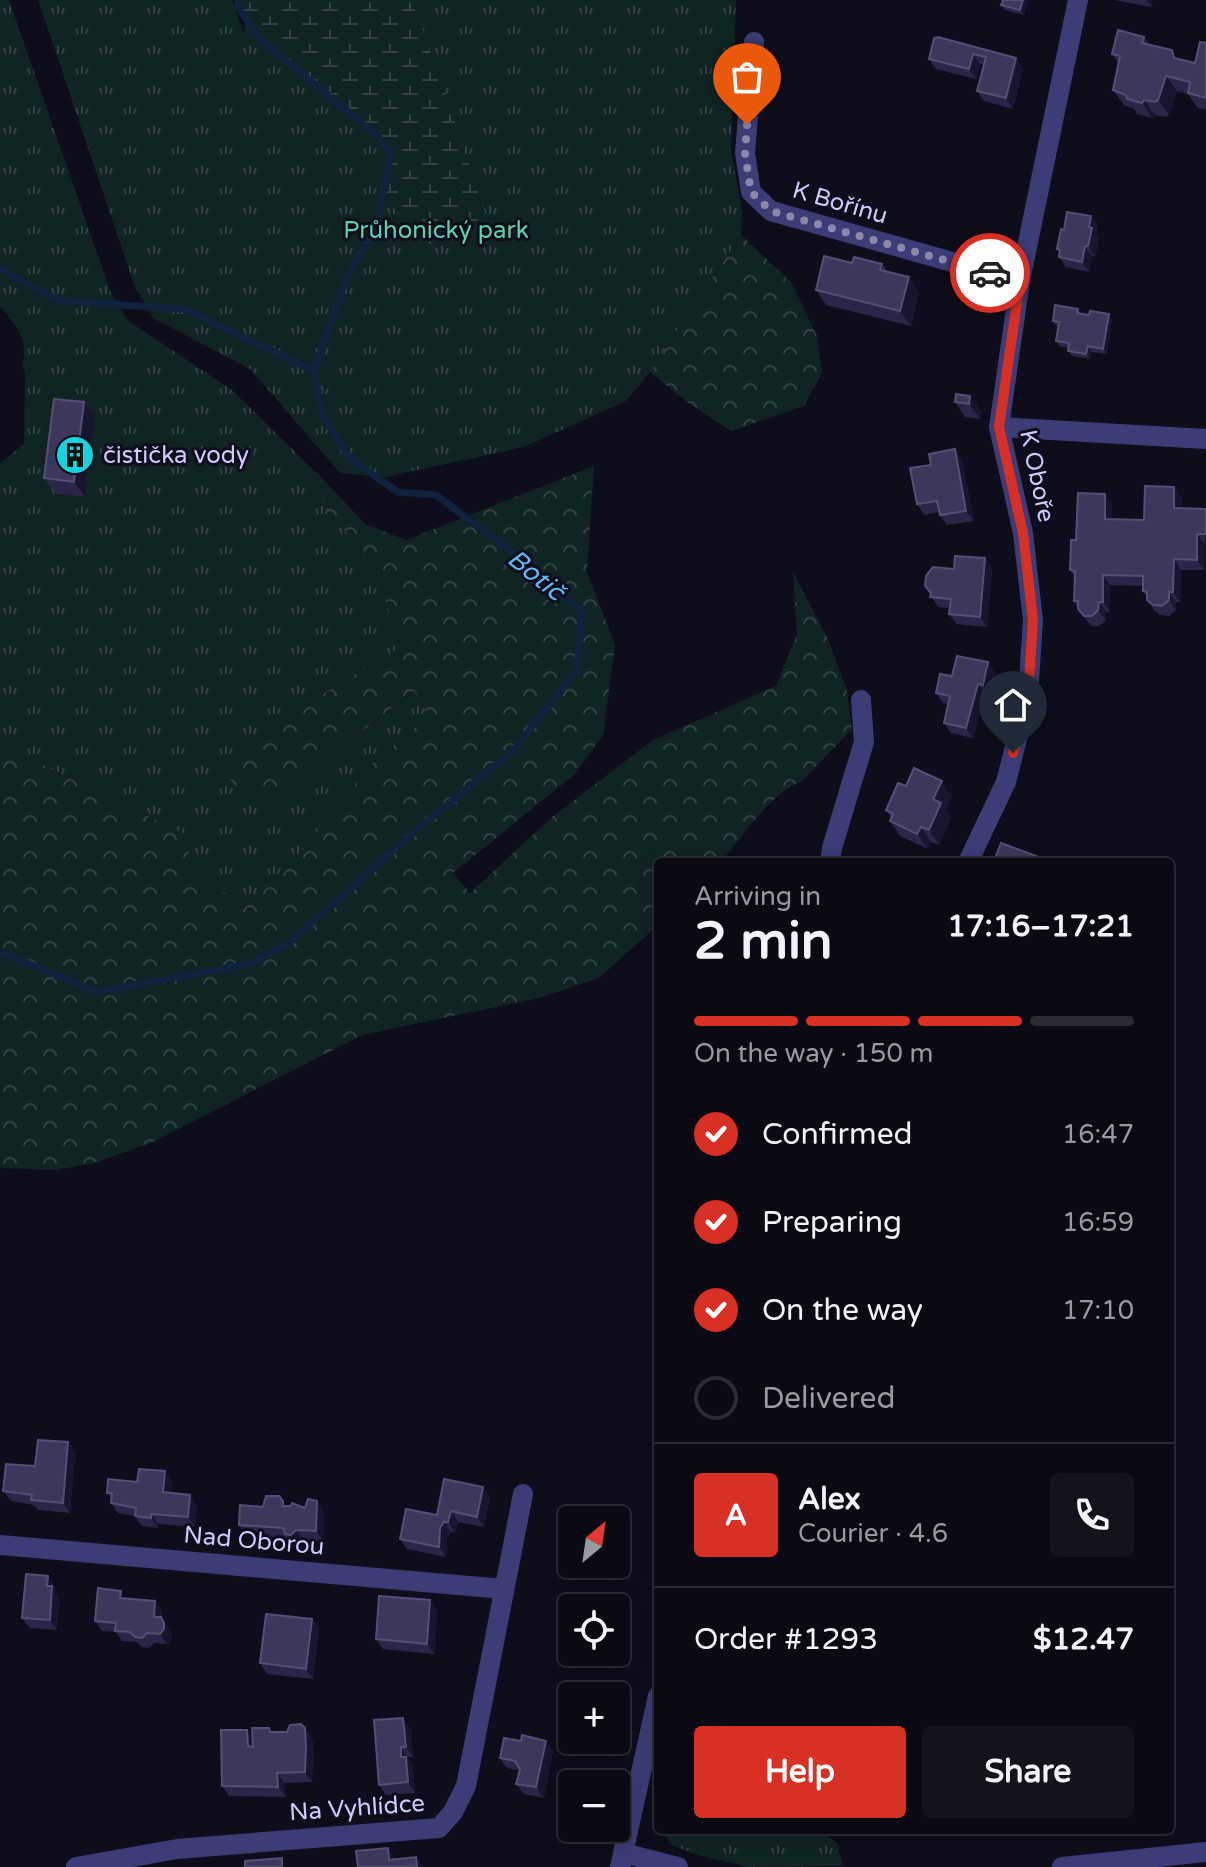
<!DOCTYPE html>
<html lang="en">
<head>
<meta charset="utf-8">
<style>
	:root { --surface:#0a0a14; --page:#13131d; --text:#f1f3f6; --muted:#999aa0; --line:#2a2b34; --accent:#d93025 }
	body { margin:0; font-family:"Varela Round",sans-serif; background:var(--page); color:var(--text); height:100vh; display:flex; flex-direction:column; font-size:30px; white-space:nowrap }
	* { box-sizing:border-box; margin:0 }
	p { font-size:26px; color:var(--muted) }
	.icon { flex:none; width:44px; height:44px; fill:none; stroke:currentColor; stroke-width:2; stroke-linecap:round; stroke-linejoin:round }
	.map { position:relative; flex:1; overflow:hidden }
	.sheet { position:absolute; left:654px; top:858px; width:520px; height:976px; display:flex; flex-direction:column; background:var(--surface); border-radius:8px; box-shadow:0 4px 20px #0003,0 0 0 2px var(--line) }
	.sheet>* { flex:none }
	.needle { width:52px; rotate:29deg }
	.fabs { position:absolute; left:558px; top:1506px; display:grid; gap:16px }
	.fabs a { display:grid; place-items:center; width:72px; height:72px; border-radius:8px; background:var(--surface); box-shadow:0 4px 20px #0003,0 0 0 2px var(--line); font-size:40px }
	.pin { position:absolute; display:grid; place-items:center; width:68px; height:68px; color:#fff; margin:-82px -34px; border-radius:50% 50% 50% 0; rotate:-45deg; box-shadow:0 0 8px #0007 }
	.pin .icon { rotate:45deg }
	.courier { position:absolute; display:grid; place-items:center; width:80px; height:80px; margin:-40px; border:6px solid #d93025; border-radius:50%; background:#fff; color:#222; box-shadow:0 2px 10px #0007 }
	.headline em { font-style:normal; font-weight:700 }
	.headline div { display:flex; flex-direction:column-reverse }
	.headline { display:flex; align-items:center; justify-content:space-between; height:136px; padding:0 40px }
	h1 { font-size:52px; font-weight:700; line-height:60px }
	.bar { display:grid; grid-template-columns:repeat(4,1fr); gap:12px 8px; align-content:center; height:96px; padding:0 40px }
	.bar i { height:10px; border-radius:6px; background:var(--line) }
	.bar .on { background:var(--accent) }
	.bar p { grid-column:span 4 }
	.line { display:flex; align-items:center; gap:20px; padding:0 40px; border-top:2px solid var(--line) }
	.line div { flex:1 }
	.round { display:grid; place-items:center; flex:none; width:84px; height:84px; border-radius:8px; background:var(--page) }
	ol { padding:0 40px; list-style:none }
	li { display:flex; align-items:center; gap:24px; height:88px }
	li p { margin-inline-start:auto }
	li .icon { padding:8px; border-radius:50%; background:var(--accent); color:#fff; stroke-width:4 }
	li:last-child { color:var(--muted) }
	li i { width:44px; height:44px; border:4px solid var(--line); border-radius:50% }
	.action { display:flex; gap:16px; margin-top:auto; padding:16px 40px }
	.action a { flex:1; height:92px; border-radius:8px; background:var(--accent); color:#fff; font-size:32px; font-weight:700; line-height:92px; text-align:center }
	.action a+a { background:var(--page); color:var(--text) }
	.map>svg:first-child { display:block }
	.grass { fill:url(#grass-tufts) }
	.forest { fill:url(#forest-crowns) }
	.wetland { fill:url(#wetland-marsh) }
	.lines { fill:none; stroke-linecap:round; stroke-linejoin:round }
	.stream { stroke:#0f233d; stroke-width:7 }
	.minor { stroke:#3c3d76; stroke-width:20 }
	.wall { fill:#2b2647 }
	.shaded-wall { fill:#18152e }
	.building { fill:#3d385b; stroke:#544f74; stroke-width:2 }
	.done { stroke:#8b88ac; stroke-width:8; stroke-dasharray:0 14.4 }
	.route { stroke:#d93025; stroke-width:10 }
	.labels { text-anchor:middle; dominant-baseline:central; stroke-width:6; stroke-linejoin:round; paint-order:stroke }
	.street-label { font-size:24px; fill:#cecbfa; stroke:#0e0d1b }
	.park-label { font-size:24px; fill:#5fd3af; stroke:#0e0d1b }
	.poi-label { font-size:24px; fill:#cecbfa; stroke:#0e0d1b; text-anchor:start }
	.water-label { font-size:26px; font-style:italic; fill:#63b7f1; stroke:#0e0d1b }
</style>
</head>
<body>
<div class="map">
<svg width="1206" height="1867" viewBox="0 0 1206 1867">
	<defs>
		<pattern id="grass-tufts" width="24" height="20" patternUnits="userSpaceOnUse" patternTransform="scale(2)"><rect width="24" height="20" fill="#102423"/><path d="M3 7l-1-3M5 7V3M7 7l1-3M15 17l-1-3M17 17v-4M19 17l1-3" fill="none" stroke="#324244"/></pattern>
		<pattern id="forest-crowns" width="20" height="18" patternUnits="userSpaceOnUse" patternTransform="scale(2)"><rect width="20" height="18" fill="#102423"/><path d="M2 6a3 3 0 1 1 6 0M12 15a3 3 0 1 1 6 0" fill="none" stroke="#324244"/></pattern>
		<pattern id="wetland-marsh" width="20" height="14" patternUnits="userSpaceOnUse" patternTransform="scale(2)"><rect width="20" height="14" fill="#102423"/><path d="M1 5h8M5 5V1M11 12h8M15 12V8" fill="none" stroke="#324244"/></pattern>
	</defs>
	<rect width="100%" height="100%" fill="#0e0d1b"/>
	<g class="grass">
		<path d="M0 0H9L111 293 127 320 232 390 327 483 328 513 372 560 401 647 280 719 269 803 415 691 430 716 369 766 286 871 243 909 193 868 184 834 0 744V463L24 444 25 371 22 366C29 340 17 326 0 307Z"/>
		<path d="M38 0H232L244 34 246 0H736L731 150 742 211 741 235 650 372 626 401 524 447 386 477 340 473 250 369 153 318 135 287Z"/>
		<path d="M663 1830H824V1833L839 1845V1852L844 1866 749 1867 698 1855 671 1845Z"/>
	</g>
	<g class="forest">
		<path d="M741 235 791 282 817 336 822 373 804 406 731 431 687 402 650 372Z"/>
		<path d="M594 466 587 572 615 645 603 735 575 774 453 873 470 893 552 817 653 740 776 686 797 634 793 572 827 637 847 690 852 729 801 782C774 789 740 840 721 862H658V925L599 978 539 998 362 1035 151 1143 94 1163 56 1170 0 1168V744L185 834 193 868 244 908 286 871 369 766 429 716 414 691 269 803 229 782 280 719 401 647 372 560 328 513 327 483 365 524 406 540Z"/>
	</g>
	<path class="wetland" d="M239 0H409L418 15 486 215 434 248 382 197 391 153 375 134 262 41 238 7Z"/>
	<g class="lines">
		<g class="stream">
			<path d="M0 269 60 301 184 309 314 371"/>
			<path d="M0 952 96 992 250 964 290 942 426 822 513 751 577 670 582 612 496 540 436 495 398 492 350 459 323 416 314 371 346 279 376 227 391 153 375 134 262 41 238 7V0"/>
		</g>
		<g class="minor">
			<path d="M754 42 745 153 751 192 771 211 1020 281"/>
			<path d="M999 427 1206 439"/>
			<path d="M830 862 832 848 864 742 861 700"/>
			<path d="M968 862 1006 782 1028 696 1033 620 1023 533 999 427 1020 281 1078 0"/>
			<path d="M0 1545 504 1589"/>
			<path d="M623 1853 678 1867"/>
			<path d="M76 1867 177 1849 439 1828 453 1812 466 1786 523 1494"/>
			<path d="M620 1867 658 1696"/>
			<path d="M1062 1867 1206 1852"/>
		</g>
	</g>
	<g class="wall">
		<path d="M1003 0H1028L1024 15 1005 10 1001 5Z"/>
		<path d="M1114 0H1153L1151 7Z"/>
		<path d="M1144 37 1149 45 1179 59 1195 63 1206 43V110L1198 108 1188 94 1177 91 1169 115 1166 117 1155 115 1152 118 1137 114 1134 109 1124 105 1113 90 1118 63 1112 54Z"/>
		<path d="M934 38 1023 68 1013 109 984 101 977 91 984 65 980 64 976 79 936 69 929 59Z"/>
		<path d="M1098 226 1096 234 1099 238 1095 257 1092 256 1089 272 1066 267 1059 257 1060 253 1057 249 1064 230Z"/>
		<path d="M852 263 882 264 888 272 919 292 911 326 826 305 816 290Z"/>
		<path d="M1078 309 1081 314 1112 319 1107 354 1091 352 1090 359 1072 356 1068 351V348L1059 346 1056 341 1058 326H1056L1053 321Z"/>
		<path d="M956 394 981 411 980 419 965 417 955 402Z"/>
		<path d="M84 402 95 417 85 497 55 493 44 478Z"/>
		<path d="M955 449 962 460 974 521 947 525 940 515 939 512 924 515 917 504 931 465Z"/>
		<path d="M1182 497 1181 509H1206L1204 570H1181L1180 602H1176V610L1169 616 1160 615 1154 610 1143 591V586L1110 585V612H1106V620L1099 626H1091L1078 609 1074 601 1075 578 1070 570 1076 540 1112 504V519L1144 520Z"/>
		<path d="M985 558 992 569 987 627 957 624 949 614 950 608 938 607 925 586 954 569Z"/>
		<path d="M988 662 995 673 990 695 985 694 973 738 951 733 944 723 948 704 943 703 936 693 952 676Z"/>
		<path d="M952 796 946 810 951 818 939 845 931 842 928 849 900 836 890 821 891 818 886 810Z"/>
		<path d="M68 1442 75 1452 70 1513 38 1510 34 1505 11 1501 3 1491Z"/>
		<path d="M172 1481 171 1493 197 1505 195 1527 158 1524V1528L142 1526 135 1516 118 1513 111 1503 112 1499 107 1493 137 1482Z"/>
		<path d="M490 1497 484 1527 458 1522 455 1533 451 1532 447 1538 446 1557 407 1549 400 1539 437 1515Z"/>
		<path d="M317 1501 324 1511 323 1541 303 1540 298 1545 292 1544 288 1538 246 1535 239 1525 263 1507 287 1506 305 1508Z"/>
		<path d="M55 1586 54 1590 59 1597 57 1630 30 1628 22 1618Z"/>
		<path d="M126 1599 155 1601 162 1611V1619L171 1633V1639L167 1644 154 1643 149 1648 142 1647 137 1642 122 1641 116 1632 102 1631 95 1621Z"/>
		<path d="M430 1600 437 1610 434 1654 383 1649 376 1639Z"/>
		<path d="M312 1619 319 1629 313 1679 267 1674 260 1663Z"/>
		<path d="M305 1728 312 1738 314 1756 312 1782 284 1783 286 1797 229 1796 222 1786 247 1730 252 1737 272 1732H287Z"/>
		<path d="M410 1728 413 1757H408V1759L413 1767 415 1793 386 1795 379 1785Z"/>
		<path d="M553 1751 544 1798 524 1794 516 1784 519 1770 507 1768 500 1758Z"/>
	</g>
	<g class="shaded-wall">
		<path d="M1023 0H1028L1024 15 1020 10Z"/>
		<path d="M1146 0H1153L1151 7Z"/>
		<path d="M973 54 980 64 976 79 969 69Z"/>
		<path d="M1016 58 1023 68 1013 109 1006 98Z"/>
		<path d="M1166 76 1177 91 1169 115 1158 100Z"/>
		<path d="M1144 100 1155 115 1152 118 1142 103Z"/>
		<path d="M1091 216 1098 226 1096 234 1099 238 1095 257 1088 246 1089 227Z"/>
		<path d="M1085 246 1092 256 1089 272 1082 262Z"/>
		<path d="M909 277 919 292 911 326 900 311Z"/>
		<path d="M1109 314 1112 319 1107 354 1103 349Z"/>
		<path d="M1088 346 1091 352 1090 359 1086 354Z"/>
		<path d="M970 396 981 411 980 419 969 404Z"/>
		<path d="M84 402 95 417 85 497 74 482Z"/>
		<path d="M955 449 962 460 974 521 966 511Z"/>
		<path d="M1174 487 1182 497 1181 519 1174 508Z"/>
		<path d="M1105 494 1112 504V529L1105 519Z"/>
		<path d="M1197 534 1205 544 1204 570 1197 560Z"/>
		<path d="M985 558 992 569 987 627 980 617Z"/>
		<path d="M1174 559 1181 570 1180 602 1173 592Z"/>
		<path d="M1103 575 1110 585V612L1103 602Z"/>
		<path d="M1169 592 1176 602V610L1169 600Z"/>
		<path d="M1099 602 1106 612V620L1098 610Z"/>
		<path d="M988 662 995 673 990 695 983 685Z"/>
		<path d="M978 684 985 694 973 738 966 728Z"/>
		<path d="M942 781 952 796 946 810 951 818 939 845 929 830 933 799Z"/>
		<path d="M921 827 931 842 928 849 917 834Z"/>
		<path d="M68 1442 75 1452 70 1513 63 1503Z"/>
		<path d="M165 1471 172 1481 170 1502 163 1492Z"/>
		<path d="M483 1487 490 1497 484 1527 477 1517Z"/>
		<path d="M190 1495 197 1505 195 1527 188 1517Z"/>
		<path d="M317 1501 324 1511 323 1541 316 1531Z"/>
		<path d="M451 1511 458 1522 455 1533 448 1522Z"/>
		<path d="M151 1514 158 1524V1528L151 1518Z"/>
		<path d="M444 1522 451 1532 447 1538 446 1557 439 1547 440 1528Z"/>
		<path d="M296 1530 303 1540 298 1545 291 1535Z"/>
		<path d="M48 1576 55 1586 54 1590 59 1597 57 1630 50 1620 47 1586Z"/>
		<path d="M430 1600 437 1610 434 1654 427 1644Z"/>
		<path d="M155 1601 162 1611 161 1627 154 1617Z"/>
		<path d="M312 1619 319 1629 313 1679 306 1669Z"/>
		<path d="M164 1623 171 1633V1639L167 1644 160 1634Z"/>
		<path d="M403 1718 410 1728 413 1757 406 1747Z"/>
		<path d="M305 1728 312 1738 314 1756 312 1782 305 1772Z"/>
		<path d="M247 1730 254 1740 255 1757 248 1746Z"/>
		<path d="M546 1741 553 1751 544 1798 536 1787Z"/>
		<path d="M401 1747 413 1767 415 1793 408 1782 401 1757Z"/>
		<path d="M277 1773 284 1783 286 1797 278 1787Z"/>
		<path d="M388 1848 395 1858 396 1867 389 1860Z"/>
		<path d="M416 1857 423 1867H417Z"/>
	</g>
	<g class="building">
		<path d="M1003 0H1023L1020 10 1001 5Z"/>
		<path d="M1118 30 1144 37 1142 43 1172 50 1174 58 1195 63 1200 42 1206 43V98L1188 93 1190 82 1166 76 1158 100 1155 102 1144 100 1142 103 1127 99 1126 95 1113 90 1120 56 1112 54Z"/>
		<path d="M938 37 1016 58 1006 98 977 91 986 57 973 54 969 69 929 59 934 38Z"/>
		<path d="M1067 212 1091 216 1089 227 1092 228 1088 246H1085L1082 262 1059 257 1060 250 1057 249 1061 229 1064 230Z"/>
		<path d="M824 256 852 263 854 257 882 264 880 270 909 277 900 311 816 290Z"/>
		<path d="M1055 305 1078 309 1077 313 1089 315 1090 311 1109 314 1103 349 1088 346 1086 354 1068 351 1069 343 1056 341 1059 322 1053 321Z"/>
		<path d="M956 394 970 396 969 404 955 402Z"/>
		<path d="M54 399 84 402 74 482 44 478Z"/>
		<path d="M955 449 966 511 940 515 937 501 917 504 910 468 931 465 929 454Z"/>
		<path d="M1145 486 1174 487V508L1206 509V534H1197V560L1174 559 1173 592H1169V600L1162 606 1153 605 1147 600V592L1143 591V576L1103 575V602H1099L1098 610 1092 616H1084L1078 609V601H1074L1075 571 1070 570 1071 540H1076L1078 493 1105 494V519L1144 520Z"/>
		<path d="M955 556 985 558 980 617 949 614 951 599 930 597 931 593 925 586 926 576 933 567 954 569Z"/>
		<path d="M957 656 988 662 983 685 978 684 966 728 944 723 950 696 936 693 940 674 952 676Z"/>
		<path d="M914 768 942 781 933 799 941 803 929 830 921 827 917 834 890 821 893 814 886 810 898 783 906 786Z"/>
		<path d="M1001 843 1047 860 1046 862 994 861Z"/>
		<path d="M38 1440 68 1442 63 1503 31 1500 32 1495 3 1491 6 1464 35 1466Z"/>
		<path d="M139 1469 165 1471 163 1492 190 1495 188 1517 151 1514V1518L135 1516 136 1508 111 1503 112 1493H107L108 1479 137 1482Z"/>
		<path d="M444 1479 483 1487 477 1517 451 1511 448 1522H444L440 1528 439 1547 400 1539 406 1509 437 1515Z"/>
		<path d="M266 1496H279L283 1501V1506H291L292 1503 305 1508 308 1499 317 1501 316 1531 296 1530 291 1535 285 1534 283 1528 239 1525 240 1505 263 1507Z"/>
		<path d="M26 1574 48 1576 47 1586H52L50 1620 22 1618Z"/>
		<path d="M98 1588 121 1591 120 1598 155 1601 154 1617H161L164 1623V1629L160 1634 147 1633 142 1638 135 1637 130 1632 115 1631 116 1623 95 1621Z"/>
		<path d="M379 1596 430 1600 427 1644 376 1639Z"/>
		<path d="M266 1614 312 1619 306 1669 260 1663Z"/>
		<path d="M403 1718 406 1747H401V1757H406L408 1782 379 1785 374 1720Z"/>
		<path d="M301 1724 305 1728 306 1746 305 1772 277 1773 278 1787 222 1786 221 1730H247L248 1746 253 1747 252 1728H269L270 1732H287L290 1725Z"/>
		<path d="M522 1735 546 1741 536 1787 516 1784 520 1769 515 1761 500 1758 504 1738 521 1741Z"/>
		<path d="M388 1848 389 1860 416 1857 417 1867H358L356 1851Z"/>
		<path d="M282 1858V1867H245V1861Z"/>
	</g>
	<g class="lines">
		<path class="done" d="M747 125 745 153 751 192 771 211 990 273"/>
		<path class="route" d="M990 273 1020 281 999 427 1023 533 1033 620 1028 696 1013 753"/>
	</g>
	<defs>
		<g id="building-disc" transform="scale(2)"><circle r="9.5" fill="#14d5de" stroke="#0e0d1b"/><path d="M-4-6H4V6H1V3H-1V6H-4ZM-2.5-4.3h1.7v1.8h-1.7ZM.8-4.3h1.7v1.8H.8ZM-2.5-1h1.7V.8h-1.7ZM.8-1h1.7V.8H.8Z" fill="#111"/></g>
	</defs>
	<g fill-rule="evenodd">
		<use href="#building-disc" x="75" y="455"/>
	</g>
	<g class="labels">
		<g class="street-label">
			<text transform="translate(840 203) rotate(16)">K Bořínu</text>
			<text transform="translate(1037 476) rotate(78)">K Oboře</text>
			<text transform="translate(254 1541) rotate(5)">Nad Oborou</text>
			<text transform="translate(357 1808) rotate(-4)">Na Vyhlídce</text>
		</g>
		<g class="park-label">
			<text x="436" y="230">Průhonický park</text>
		</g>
		<g class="poi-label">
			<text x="103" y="455">čistička vody</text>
		</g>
		<g class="water-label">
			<text transform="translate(536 575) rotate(39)">Botič</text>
		</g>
	</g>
</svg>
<div class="fabs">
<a><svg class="needle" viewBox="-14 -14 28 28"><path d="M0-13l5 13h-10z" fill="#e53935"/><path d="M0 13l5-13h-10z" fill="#999aa0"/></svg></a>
<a><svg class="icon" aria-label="locate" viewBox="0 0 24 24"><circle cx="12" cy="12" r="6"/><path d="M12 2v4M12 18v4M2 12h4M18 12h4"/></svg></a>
<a>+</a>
<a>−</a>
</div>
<div class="pin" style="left:747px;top:125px;background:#ea580c"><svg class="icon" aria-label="bag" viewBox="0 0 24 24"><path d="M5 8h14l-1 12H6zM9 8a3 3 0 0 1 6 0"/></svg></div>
<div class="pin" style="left:1013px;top:753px;background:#1f2937"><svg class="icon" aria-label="home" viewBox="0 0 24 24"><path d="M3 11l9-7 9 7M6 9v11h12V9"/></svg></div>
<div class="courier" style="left:990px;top:273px"><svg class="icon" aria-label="car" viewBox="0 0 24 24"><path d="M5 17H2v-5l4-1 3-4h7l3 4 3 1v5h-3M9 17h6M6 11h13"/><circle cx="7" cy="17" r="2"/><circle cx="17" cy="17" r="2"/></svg></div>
<section class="sheet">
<div class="headline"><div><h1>2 min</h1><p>Arriving in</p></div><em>17:16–17:21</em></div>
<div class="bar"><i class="on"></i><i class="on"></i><i class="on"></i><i></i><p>On the way · 150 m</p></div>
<ol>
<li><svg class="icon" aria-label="check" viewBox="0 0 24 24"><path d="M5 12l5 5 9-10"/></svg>Confirmed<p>16:47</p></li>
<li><svg class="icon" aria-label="check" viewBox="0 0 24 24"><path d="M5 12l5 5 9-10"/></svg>Preparing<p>16:59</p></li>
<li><svg class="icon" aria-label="check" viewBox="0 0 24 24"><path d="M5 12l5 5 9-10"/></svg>On the way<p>17:10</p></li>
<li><i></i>Delivered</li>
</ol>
<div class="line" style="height:144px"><b class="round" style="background:var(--accent);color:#fff">A</b><div><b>Alex</b><p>Courier · 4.6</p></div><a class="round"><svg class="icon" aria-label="phone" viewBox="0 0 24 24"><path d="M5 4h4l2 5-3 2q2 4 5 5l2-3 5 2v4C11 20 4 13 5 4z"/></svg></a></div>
<div class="line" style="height:104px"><div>Order #1293</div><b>$12.47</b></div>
<div class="action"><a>Help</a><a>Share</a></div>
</section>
</div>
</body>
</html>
